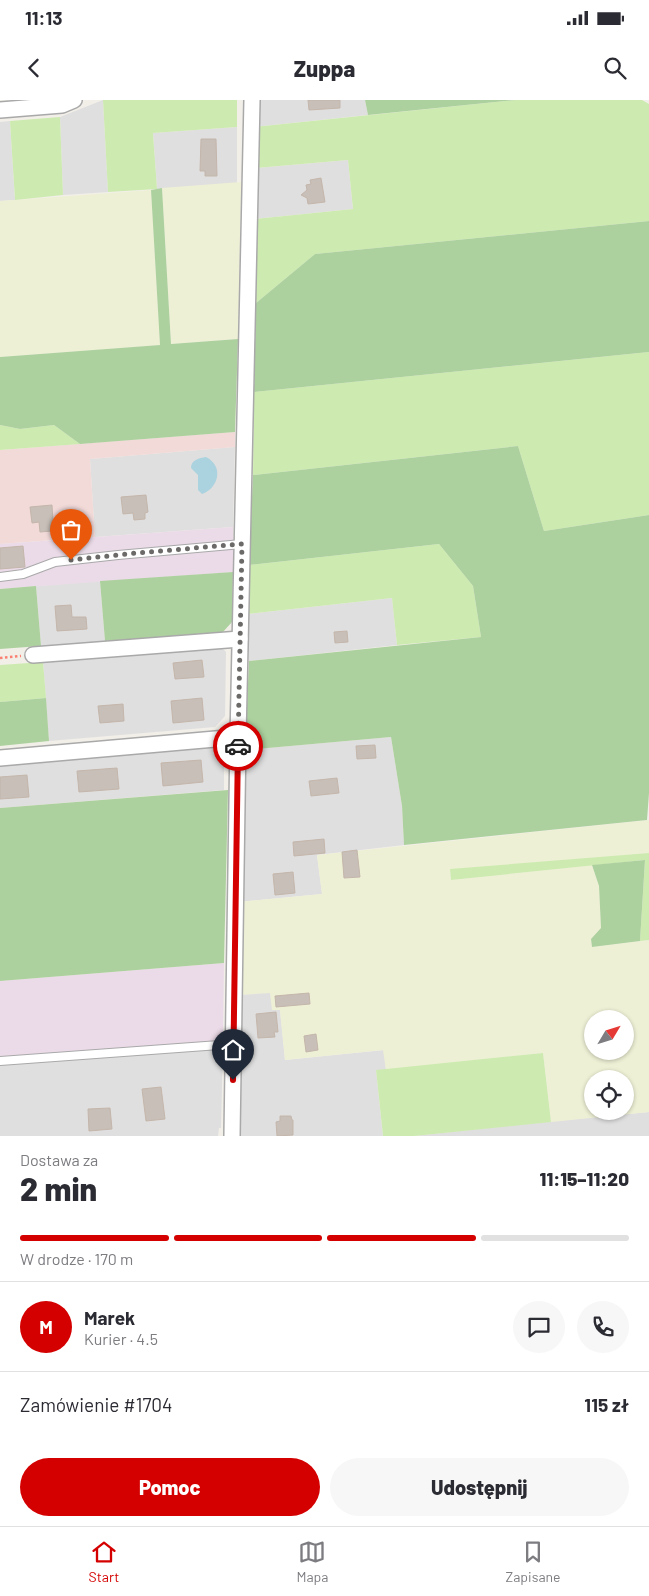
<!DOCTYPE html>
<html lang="pl">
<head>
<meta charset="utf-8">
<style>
	:root { --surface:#fff; --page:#f7f7f7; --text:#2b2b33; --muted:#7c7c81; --line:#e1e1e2; --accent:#d40000 }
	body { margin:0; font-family:Barlow,sans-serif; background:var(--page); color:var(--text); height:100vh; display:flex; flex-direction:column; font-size:19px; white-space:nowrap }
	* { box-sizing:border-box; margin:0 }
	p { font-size:16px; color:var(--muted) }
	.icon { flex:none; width:28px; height:28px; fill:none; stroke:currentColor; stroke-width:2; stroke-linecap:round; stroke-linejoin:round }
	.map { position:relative; height:1036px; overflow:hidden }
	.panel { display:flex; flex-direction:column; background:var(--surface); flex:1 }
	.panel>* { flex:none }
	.needle { width:32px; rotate:52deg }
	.fabs { position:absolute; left:584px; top:910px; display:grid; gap:10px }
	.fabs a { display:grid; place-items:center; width:50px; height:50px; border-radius:50%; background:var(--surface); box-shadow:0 1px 4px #0004; font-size:25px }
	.pin { position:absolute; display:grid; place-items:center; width:42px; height:42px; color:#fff; margin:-51px -21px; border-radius:50% 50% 50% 0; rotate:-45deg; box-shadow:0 0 5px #0007 }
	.pin .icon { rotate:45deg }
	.courier { position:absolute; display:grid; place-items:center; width:50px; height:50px; margin:-25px; border:4px solid #d40000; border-radius:50%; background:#fff; color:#222; box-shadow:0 1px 6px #0007 }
	.summary em { font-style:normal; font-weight:800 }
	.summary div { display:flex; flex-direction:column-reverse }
	.summary { display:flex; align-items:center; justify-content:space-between; height:85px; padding:0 20px }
	h1 { font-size:32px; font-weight:800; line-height:38px }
	.bar { display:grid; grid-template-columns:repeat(4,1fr); gap:8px 5px; align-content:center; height:60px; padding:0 20px }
	.bar i { height:6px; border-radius:4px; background:var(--line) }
	.bar .active { background:var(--accent) }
	.bar p { grid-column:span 4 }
	.line { display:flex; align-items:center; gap:12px; padding:0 20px; border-top:1px solid var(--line) }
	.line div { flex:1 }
	.round { display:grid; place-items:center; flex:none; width:52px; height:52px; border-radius:26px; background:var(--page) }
	.primary-button { display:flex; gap:10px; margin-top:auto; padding:10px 20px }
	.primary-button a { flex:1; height:58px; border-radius:30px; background:var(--accent); color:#fff; font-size:20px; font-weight:800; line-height:58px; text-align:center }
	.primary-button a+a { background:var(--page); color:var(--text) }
	.status { display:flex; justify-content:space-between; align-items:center; height:35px; padding:0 25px; background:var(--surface); direction:ltr }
	.status svg { height:14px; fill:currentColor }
	header { display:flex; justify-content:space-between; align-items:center; height:65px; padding:0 20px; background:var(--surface); font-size:22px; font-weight:800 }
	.menu { display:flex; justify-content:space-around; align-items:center; height:70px; border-top:1px solid var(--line); background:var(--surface); font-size:14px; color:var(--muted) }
	.menu a { display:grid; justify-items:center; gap:2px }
	.menu .active { color:var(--accent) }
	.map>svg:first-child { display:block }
	.residential { fill:#e0dfdf }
	.commercial { fill:#f2dad9 }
	.industrial { fill:#ebdbe8 }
	.farmland { fill:#eef0d5; fill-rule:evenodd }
	.grass { fill:#cdebb0 }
	.forest { fill:#add19e }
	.water { fill:#aad3df }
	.building { fill:#c7bfb8; stroke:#c4b6ab }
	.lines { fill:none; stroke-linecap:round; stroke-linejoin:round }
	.lane-casing { stroke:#a9a9a9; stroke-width:10 }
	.street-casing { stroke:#a9a9a9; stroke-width:18 }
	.path { stroke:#fa8072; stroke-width:2.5; stroke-dasharray:2.5 2.5; stroke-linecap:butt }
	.lane { stroke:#fff; stroke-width:8 }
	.street { stroke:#fff; stroke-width:15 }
	.done { stroke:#6b6a68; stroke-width:5; stroke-dasharray:0 9 }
	.route { stroke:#d40000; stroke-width:6 }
</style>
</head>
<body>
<div class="status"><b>11:13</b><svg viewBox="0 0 49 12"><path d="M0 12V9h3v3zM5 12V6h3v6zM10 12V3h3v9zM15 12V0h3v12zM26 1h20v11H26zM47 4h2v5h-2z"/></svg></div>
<header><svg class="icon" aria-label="back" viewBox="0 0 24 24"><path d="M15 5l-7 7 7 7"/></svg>Zuppa<svg class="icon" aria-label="search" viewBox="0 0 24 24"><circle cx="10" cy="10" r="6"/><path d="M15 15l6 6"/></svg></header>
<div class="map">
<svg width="649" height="1036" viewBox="0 0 649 1036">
	<rect width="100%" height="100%" fill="#f2efe9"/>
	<g class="residential">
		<path d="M103 0 108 92 63 95 60 17Z"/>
		<path d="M255 0H365L368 15 254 27Z"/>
		<path d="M10 21 15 100 0 101V22Z"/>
		<path d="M237 27V83L157 89 153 33Z"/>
		<path d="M348 60 353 109 255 119 256 68Z"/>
		<path d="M235 347 233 427 95 437 90 359Z"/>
		<path d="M100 481 105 541 41 546 36 486Z"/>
		<path d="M392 498 397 545 249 561 248 514Z"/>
		<path d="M222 548 226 552 225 616 215 627 49 641 43 562Z"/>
		<path d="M391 637 402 706 404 745 317 755 322 794 238 802 245 650Z"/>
		<path d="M215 647 224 655V690L0 708V665Z"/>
		<path d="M270 892 280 910 285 960 384 950 386 970H376L383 1036H237L238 895Z"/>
		<path d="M223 945 221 1028H219L218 1036H0V963Z"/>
		<path d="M649 1012V1036H414L514 1025Z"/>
	</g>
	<path class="commercial" d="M235 332V347L90 359 95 437 0 444V350Z"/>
	<g class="industrial">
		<path d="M233 427V472L0 489V444Z"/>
		<path d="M224 863 223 945 0 963V881Z"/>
	</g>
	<g class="farmland">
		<path d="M241 82 238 239 171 244 162 88Z"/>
		<path d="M151 90 160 245 0 257V101Z"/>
		<path d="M649 720V753L450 770 451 780 592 765 599 786 601 828 591 839 592 847 649 840V1012L551 1022 543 953 386 970 383 950 285 960 280 910H272L270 893 238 895V802L322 794 317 755ZM592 919H625V951H592ZM592 979H625V1011H592Z"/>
	</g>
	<g class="grass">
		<path d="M103 0H237V27L153 33 157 89 108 92Z"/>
		<path d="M516 0H642L649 4V121L315 154 256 203 255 119 353 109 348 60 256 68 254 27Z"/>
		<path d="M60 17 63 95 15 100 10 21Z"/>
		<path d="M649 252V415L544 431 518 346 253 375 254 292Z"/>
		<path d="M0 325 20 329 54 325 80 344 0 350Z"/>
		<path d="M439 444 473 486 481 537 397 545 392 498 248 514 249 465Z"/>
		<path d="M43 562 46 598 0 602V565Z"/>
		<path d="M649 753V840L640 841 645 760 451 780 450 769Z"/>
		<path d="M543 953 551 1022 414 1036H383L376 970Z"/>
	</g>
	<g class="forest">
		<path d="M365 0H516L368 15Z"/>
		<path d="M162 88 171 244 238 239 235 332 80 344 54 325 20 329 0 325V257L160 245 151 90Z"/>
		<path d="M649 121V252L254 292 256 203 315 154Z"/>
		<path d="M518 346 544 431 649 415V693L647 720 404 745 402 706 391 637 245 650 249 561 481 537 473 486 439 444 249 465 253 375Z"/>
		<path d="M233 472 232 522 222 533 105 541 100 481Z"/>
		<path d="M36 486 41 546 0 549V489Z"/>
		<path d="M46 598 49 641 0 646V602Z"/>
		<path d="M228 690 224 863 0 881V708Z"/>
		<path d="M645 760 640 841 592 847 591 839 601 828 599 786 592 765Z"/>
	</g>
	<path class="water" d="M206 357C224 366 219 388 202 394L198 390V375L191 368C191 360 199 358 206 357Z"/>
	<g class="building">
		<path d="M308 0H340V8L309 10Z"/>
		<path d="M201 39H216L217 76H205V71H200Z"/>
		<path d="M321 78 325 102 308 104 307 98 301 95 307 90 306 85 311 84 310 80Z"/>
		<path d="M146 395 148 412 145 413V419L134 420 133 413 123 414 121 397Z"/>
		<path d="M52 405 53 421H51L52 431 40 432 39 422 32 423 30 407Z"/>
		<path d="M23 446 25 467 0 469V448Z"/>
		<path d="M71 505 72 517H86L87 529 57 531 55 506Z"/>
		<path d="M347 531 348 542 335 543 334 532Z"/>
		<path d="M202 560 204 577 175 579 173 563Z"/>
		<path d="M202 598 204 620 173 623 171 601Z"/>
		<path d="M123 604 124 621 100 623 98 606Z"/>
		<path d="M375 645 376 658 357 659 356 646Z"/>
		<path d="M201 660 203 682 163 686 161 663Z"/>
		<path d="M117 668 119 689 79 692 77 671Z"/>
		<path d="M27 675 29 697 0 699V677Z"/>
		<path d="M337 678 339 693 311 696 309 681Z"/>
		<path d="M324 739 325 753 294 756 293 742Z"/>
		<path d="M357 750 360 777 344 778 342 752Z"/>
		<path d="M293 772 295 793 275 795 273 774Z"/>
		<path d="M309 893 310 904 276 907 275 896Z"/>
		<path d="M276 912 278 932H274L275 937 258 938 256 914Z"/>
		<path d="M316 934 318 950 306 952 304 936Z"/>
		<path d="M161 987 165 1019 146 1021 142 989Z"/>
		<path d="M110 1008 112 1029 89 1031 88 1009Z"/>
		<path d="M280 1016H291L292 1020H293V1035L277 1036 276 1022 280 1021Z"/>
	</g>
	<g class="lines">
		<g class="lane-casing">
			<g id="lane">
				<path d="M0 477 23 474 55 462 118 455 242 444"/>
				<path d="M0 961 233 944"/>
			</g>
		</g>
		<g class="street-casing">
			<g id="street">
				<path d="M0 10 62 5 74 0"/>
				<path d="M33 555 240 539"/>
				<path d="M0 658 238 637"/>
				<path d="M232 1036 238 637 252 0"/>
			</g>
		</g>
		<path class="path" d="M0 558 21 556"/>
		<use href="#lane" class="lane"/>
		<use href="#street" class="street"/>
	</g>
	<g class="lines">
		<path class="done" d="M71 460 136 453 242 444 238 646"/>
		<path class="route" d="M233 980 238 646"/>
	</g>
</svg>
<div class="fabs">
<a><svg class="needle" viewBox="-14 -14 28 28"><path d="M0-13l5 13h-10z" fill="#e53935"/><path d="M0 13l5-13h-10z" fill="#7c7c81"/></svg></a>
<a><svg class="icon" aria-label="locate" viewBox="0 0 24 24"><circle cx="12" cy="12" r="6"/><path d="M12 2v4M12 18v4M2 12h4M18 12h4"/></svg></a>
</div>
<div class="pin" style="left:71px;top:460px;background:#ea580c"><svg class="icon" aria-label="bag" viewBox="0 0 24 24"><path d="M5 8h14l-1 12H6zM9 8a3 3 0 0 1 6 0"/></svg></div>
<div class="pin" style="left:233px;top:980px;background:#1f2937"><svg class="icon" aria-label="home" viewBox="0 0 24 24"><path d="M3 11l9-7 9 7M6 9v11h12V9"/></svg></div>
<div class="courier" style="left:238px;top:646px"><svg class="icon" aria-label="car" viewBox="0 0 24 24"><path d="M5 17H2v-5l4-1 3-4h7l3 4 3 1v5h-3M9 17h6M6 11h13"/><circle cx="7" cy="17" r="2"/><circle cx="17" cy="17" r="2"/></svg></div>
</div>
<section class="panel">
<div class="summary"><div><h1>2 min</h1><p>Dostawa za</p></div><em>11:15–11:20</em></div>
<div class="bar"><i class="active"></i><i class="active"></i><i class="active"></i><i></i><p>W drodze · 170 m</p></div>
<div class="line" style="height:90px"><b class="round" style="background:var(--accent);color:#fff">M</b><div><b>Marek</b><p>Kurier · 4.5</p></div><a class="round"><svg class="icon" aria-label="chat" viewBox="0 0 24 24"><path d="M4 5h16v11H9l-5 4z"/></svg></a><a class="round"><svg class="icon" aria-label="phone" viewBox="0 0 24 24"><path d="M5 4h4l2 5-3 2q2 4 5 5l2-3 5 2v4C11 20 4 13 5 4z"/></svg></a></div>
<div class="line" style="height:65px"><div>Zamówienie #1704</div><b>115 zł</b></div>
<div class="primary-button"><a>Pomoc</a><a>Udostępnij</a></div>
</section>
<nav class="menu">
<a class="active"><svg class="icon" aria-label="home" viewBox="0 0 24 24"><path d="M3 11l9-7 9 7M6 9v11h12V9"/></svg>Start</a>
<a><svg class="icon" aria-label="map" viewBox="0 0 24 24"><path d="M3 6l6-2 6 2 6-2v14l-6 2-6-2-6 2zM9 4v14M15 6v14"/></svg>Mapa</a>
<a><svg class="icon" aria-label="saved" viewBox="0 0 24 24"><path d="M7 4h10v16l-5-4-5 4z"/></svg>Zapisane</a>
</nav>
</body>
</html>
